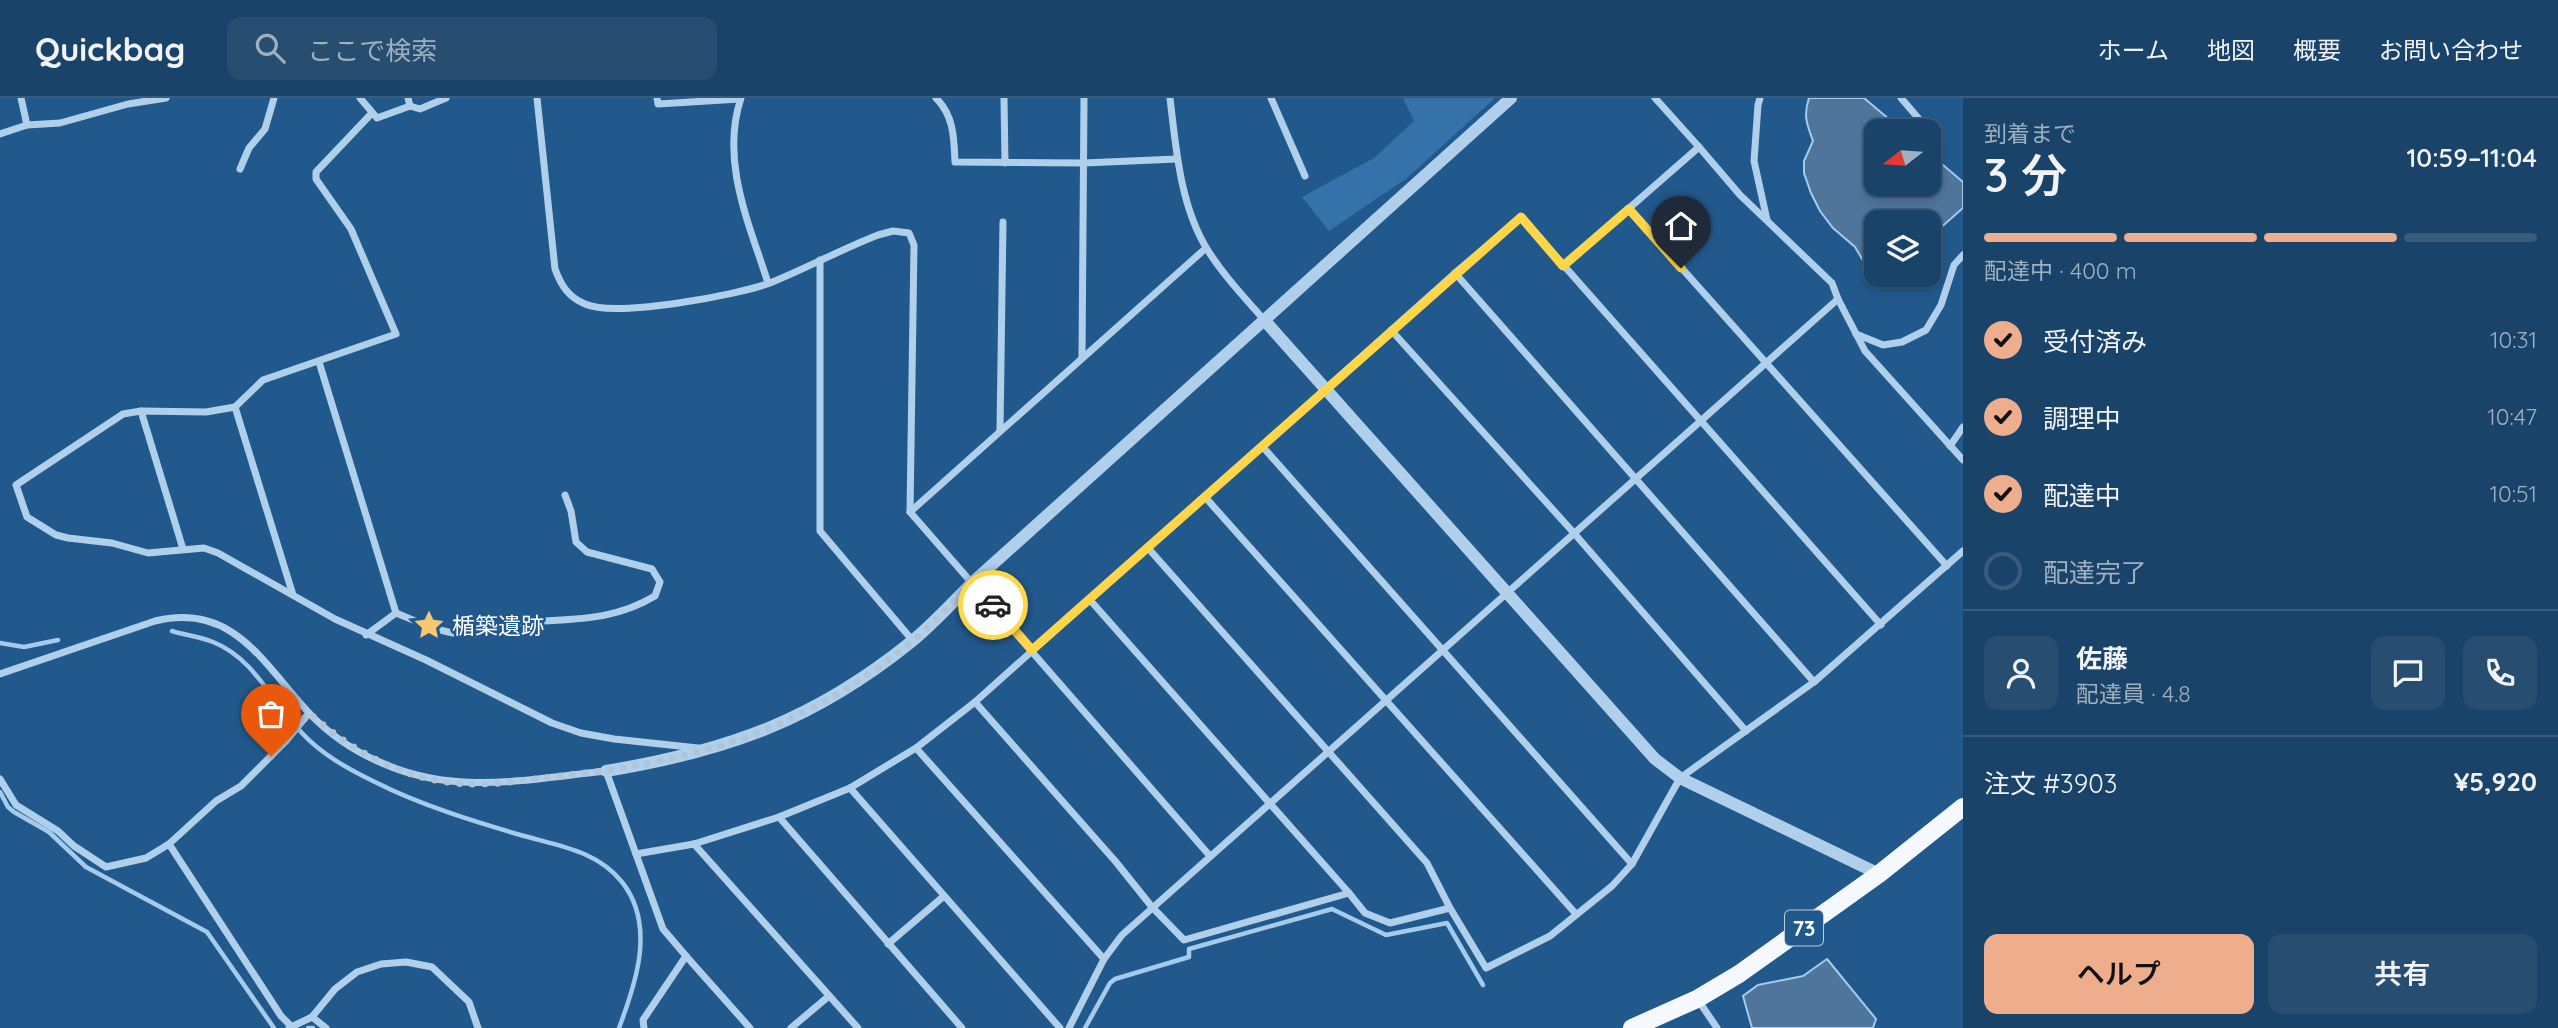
<!DOCTYPE html>
<html lang="ja">
<head>
<meta charset="utf-8">
<style>
	:root { --surface:#1a4369; --page:#274e71; --text:#f1f3f6; --muted:#9fb0c0; --line:#385c7d; --accent:#eead8d }
	body { margin:0; font-family:Quicksand,"Noto Sans JP",sans-serif; background:var(--page); color:var(--text); height:100vh; display:flex; flex-direction:column; font-size:26px; white-space:nowrap }
	* { box-sizing:border-box; margin:0 }
	p { font-size:23px; color:var(--muted) }
	.icon { flex:none; width:38px; height:38px; fill:none; stroke:currentColor; stroke-width:2; stroke-linecap:round; stroke-linejoin:round }
	.map { position:relative; flex:1; overflow:hidden }
	.details { display:flex; flex-direction:column; background:var(--surface); width:595px }
	.details>* { flex:none }
	.needle { width:46px; rotate:253deg }
	.controls { position:absolute; left:1864px; top:21px; display:grid; gap:14px }
	.controls a { display:grid; place-items:center; width:77px; height:77px; border-radius:14px; background:var(--surface); box-shadow:0 4px 10px #0003,0 0 0 2px var(--line); font-size:35px }
	.pin { position:absolute; display:grid; place-items:center; width:60px; height:60px; color:#fff; margin:-72px -30px; border-radius:50% 50% 50% 0; rotate:-45deg; box-shadow:0 0 7px #0007 }
	.pin .icon { rotate:45deg }
	.courier { position:absolute; display:grid; place-items:center; width:70px; height:70px; margin:-35px; border:5px solid #ffd54a; border-radius:50%; background:#fff; color:#222; box-shadow:0 2px 9px #0007 }
	.headline em { font-style:normal; font-weight:600 }
	.headline div { display:flex; flex-direction:column-reverse }
	.headline { display:flex; align-items:center; justify-content:space-between; height:119px; padding:0 21px }
	h1 { font-size:46px; font-weight:600; line-height:52px }
	.bar { display:grid; grid-template-columns:repeat(4,1fr); gap:10px 7px; align-content:center; height:84px; padding:0 21px }
	.bar i { height:9px; border-radius:5px; background:var(--line) }
	.bar .current { background:var(--accent) }
	.bar p { grid-column:span 4 }
	.line { display:flex; align-items:center; gap:18px; padding:0 21px; border-top:2px solid var(--line) }
	.line div { flex:1 }
	.round { display:grid; place-items:center; flex:none; width:74px; height:74px; border-radius:14px; background:var(--page) }
	ol { padding:0 21px; list-style:none }
	li { display:flex; align-items:center; gap:21px; height:77px }
	li p { margin-inline-start:auto }
	li .icon { padding:7px; border-radius:50%; background:var(--accent); color:#111; stroke-width:4 }
	li:last-child { color:var(--muted) }
	li i { width:38px; height:38px; border:4px solid var(--line); border-radius:50% }
	.button { display:flex; gap:14px; margin-top:auto; padding:14px 21px }
	.button a { flex:1; height:80px; border-radius:14px; background:var(--accent); color:#111; font-size:28px; font-weight:600; line-height:80px; text-align:center }
	.button a+a { background:var(--page); color:var(--text) }
	header { display:flex; align-items:center; gap:42px; box-sizing:border-box; height:98px; padding:0 35px; background:var(--surface); border-bottom:2px solid var(--line) }
	header strong { font-size:33px }
	nav { display:flex; gap:38px; margin-inline-start:auto; font-size:24px }
	.search { width:490px; height:63px; background:var(--page); display:flex; align-items:center; gap:18px; box-sizing:border-box; padding:0 24px; border-radius:14px; color:var(--muted); font-size:26px }
	main { display:flex; flex:1; min-height:0 }
	.map>svg:first-child { display:block }
	.green { fill:#3672aa }
	.water { fill:#4f759a; stroke:#a4cbec; stroke-width:2 }
	.lines { fill:none; stroke-linecap:round; stroke-linejoin:round }
	.stream { stroke:#a4cbec; stroke-width:4.5 }
	.minor { stroke:#b0cfeb; stroke-width:7 }
	.tertiary { stroke:#b0cfeb; stroke-width:12 }
	.primary { stroke:#f5f9fe; stroke-width:18 }
	.done { stroke:#b2c5d7; stroke-width:7; stroke-dasharray:0 12.6 }
	.route { stroke:#ffd54a; stroke-width:9 }
	.labels { text-anchor:middle; dominant-baseline:central; stroke-width:5; stroke-linejoin:round; paint-order:stroke }
	.shield { fill:#22598c; stroke:#bdcddc; stroke-width:2 }
	.shield-label { font-size:21px; font-weight:bold; fill:#fff }
	.poi-label { font-size:23px; fill:#fff; stroke:#22598c; text-anchor:start }
</style>
</head>
<body>
<header>
<strong>Quickbag</strong>
<div class="search"><svg class="icon" aria-label="search" viewBox="0 0 24 24"><circle cx="10" cy="10" r="6"/><path d="M15 15l6 6"/></svg>ここで検索</div>
<nav><a>ホーム</a><a>地図</a><a>概要</a><a>お問い合わせ</a></nav>
</header>
<main>
<div class="map">
<svg width="1963" height="930" viewBox="0 0 1963 930">
	<rect width="100%" height="100%" fill="#22598c"/>
	<path class="green" d="M1403 0H1495L1407 80 1329 133 1302 99 1374 60 1414 23Z"/>
	<g class="water">
		<path d="M1809 0H1864L1903 33H1876V86H1928L1929 55 1963 84V110L1929 140 1928 124H1876V177H1906L1891 184 1880 183 1871 176 1855 149 1833 130 1820 113 1811 95 1804 75V63L1813 43C1807 26 1803 18 1809 0Z"/>
		<path d="M1827 861 1876 921 1873 930H1752L1743 898 1758 887 1803 878Z"/>
	</g>
	<g class="lines">
		<g class="stream">
			<path d="M172 533C185 537 200 539 213 544 254 560 272 604 301 634 321 656 348 671 375 684 420 707 476 724 524 738 560 748 597 753 622 784 656 827 636 885 619 930"/>
			<path d="M0 545 24 549 58 542"/>
			<path d="M0 694 8 709 14 714 49 734 86 769 207 834 274 930"/>
			<path d="M308 930H313"/>
			<path d="M1085 930 1110 885 1115 881 1189 859V851L1332 811 1386 837 1447 825 1483 887"/>
		</g>
		<g class="minor">
			<path d="M21 0 27 27"/>
			<path d="M360 0 377 20 410 8"/>
			<path d="M408 0 410 8 420 11 446 0"/>
			<path d="M537 0 555 171C561 187 568 199 585 206 616 220 737 197 770 185 807 170 842 151 878 137L893 133 909 135 914 147 910 414 1210 758"/>
			<path d="M657 0 658 6 740 1"/>
			<path d="M741 0C720 63 749 125 768 185"/>
			<path d="M936 0C954 18 954 40 955 64L1084 65 1177 61"/>
			<path d="M1004 0 1005 65"/>
			<path d="M1170 0C1176 50 1180 107 1207 151 1223 177 1245 200 1265 223"/>
			<path d="M1271 0 1305 78"/>
			<path d="M1655 0 1699 49"/>
			<path d="M1760 0 1758 7 1754 63 1767 122"/>
			<path d="M1901 0 1919 21 1922 33"/>
			<path d="M372 15 316 74V81L351 131 396 236 263 282 235 309 206 314 141 313 123 316 16 387 27 419 56 437 68 440 112 445 148 455 204 450 218 455 335 521 426 562 552 625 581 635 614 641 698 650"/>
			<path d="M0 36 27 27 60 25 128 6 166 0"/>
			<path d="M240 71 249 50 265 31 274 0"/>
			<path d="M1629 111 1947 468"/>
			<path d="M820 162V433L913 543"/>
			<path d="M1563 168 1699 49 1740 97 1832 185 1838 201 1865 253 1963 362"/>
			<path d="M1455 175 1814 584"/>
			<path d="M1391 232 1573 434 1746 633"/>
			<path d="M1856 236 1883 247 1902 244 1926 232 1941 207 1954 167 1963 157"/>
			<path d="M1082 259 1084 0"/>
			<path d="M319 264 396 515 366 537"/>
			<path d="M235 309 293 497"/>
			<path d="M141 313 183 451"/>
			<path d="M1000 332 1003 124"/>
			<path d="M1262 348 1632 766"/>
			<path d="M1950 348 1963 329"/>
			<path d="M1205 399 1576 816"/>
			<path d="M910 414 1206 150"/>
			<path d="M1148 450 1427 765 1450 810"/>
			<path d="M1090 502 1349 795"/>
			<path d="M396 515C416 523 441 535 462 536 478 536 494 528 510 526 563 519 606 527 655 498L660 484 652 471 587 454 576 444 571 413 565 397"/>
			<path d="M0 576 155 523C233 504 263 565 308 614 328 635 355 654 382 665 456 698 529 681 606 673L663 831 686 858 643 922 644 930"/>
			<path d="M975 604 1116 764 1152 809 1184 842 1349 795 1365 815 1390 825 1450 810 1486 870 1550 838 1612 788 1632 766 1680 680 1814 584 1963 453"/>
			<path d="M916 650 1104 861"/>
			<path d="M0 681 16 707 58 733 74 748 106 769 146 760 169 746 281 918 290 927"/>
			<path d="M850 690 1060 930"/>
			<path d="M779 719 962 930"/>
			<path d="M169 746 216 703 241 688 286 643 309 615"/>
			<path d="M694 746 858 930"/>
			<path d="M636 756 694 746 779 719 850 690 916 650 975 604 1455 175 1521 119 1881 527"/>
			<path d="M888 846 944 798"/>
			<path d="M686 858 750 930"/>
			<path d="M1698 902 1717 930"/>
			<path d="M312 919 326 930"/>
			<path d="M289 930 312 919 335 891 357 874 381 866 406 864 432 869 469 904 478 930"/>
			<path d="M791 930 829 898"/>
			<path d="M1069 930 1104 861 1122 837 1838 201"/>
		</g>
		<g class="tertiary">
			<path d="M1265 223 1655 661 1680 680 1879 776"/>
			<path d="M606 673C728 653 814 622 911 544 933 526 953 504 973 484L1511 0"/>
		</g>
		<path class="primary" d="M1632 930 1697 901 1739 876 1879 776 1963 709"/>
	</g>
	<g class="lines">
		<path class="done" d="M271 658 309 615C356 657 411 686 476 686 504 686 532 681 560 678 699 663 802 633 912 544 933 526 953 504 973 484L993 507"/>
		<path class="route" d="M993 507 1032 552 1521 119 1563 168 1629 111 1681 170"/>
	</g>
	<defs>
		<g id="sight-bare" transform="scale(2.415)"><path d="M0-6L1.8-2.2L6-1.7L2.9 1.2L3.7 5.4L0 3.3L-3.7 5.4L-2.9 1.2L-6-1.7L-1.8-2.2Z" fill="#f7c772" stroke="#22598c" stroke-width="2.5" paint-order="stroke"/></g>
	</defs>
	<g fill-rule="evenodd">
		<use href="#sight-bare" x="429" y="527"/>
	</g>
	<g class="labels">
		<rect class="shield" x="1785" y="812.5" width="38" height="35" rx="5"/>
		<g class="shield-label">
			<text x="1804" y="830">73</text>
		</g>
		<g class="poi-label">
			<text x="452" y="527">楯築遺跡</text>
		</g>
	</g>
</svg>
<div class="controls">
<a><svg class="needle" viewBox="-14 -14 28 28"><path d="M0-13l5 13h-10z" fill="#e53935"/><path d="M0 13l5-13h-10z" fill="#9fb0c0"/></svg></a>
<a><svg class="icon" aria-label="layers" viewBox="0 0 24 24"><path d="M12 4l9 5-9 5-9-5zM3 14l9 5 9-5"/></svg></a>
</div>
<div class="pin" style="left:271px;top:658px;background:#ea580c"><svg class="icon" aria-label="bag" viewBox="0 0 24 24"><path d="M5 8h14l-1 12H6zM9 8a3 3 0 0 1 6 0"/></svg></div>
<div class="pin" style="left:1681px;top:170px;background:#1f2937"><svg class="icon" aria-label="home" viewBox="0 0 24 24"><path d="M3 11l9-7 9 7M6 9v11h12V9"/></svg></div>
<div class="courier" style="left:993px;top:507px"><svg class="icon" aria-label="car" viewBox="0 0 24 24"><path d="M5 17H2v-5l4-1 3-4h7l3 4 3 1v5h-3M9 17h6M6 11h13"/><circle cx="7" cy="17" r="2"/><circle cx="17" cy="17" r="2"/></svg></div>
</div>
<section class="details">
<div class="headline"><div><h1>3 分</h1><p>到着まで</p></div><em>10:59–11:04</em></div>
<div class="bar"><i class="current"></i><i class="current"></i><i class="current"></i><i></i><p>配達中 · 400 m</p></div>
<ol>
<li><svg class="icon" aria-label="check" viewBox="0 0 24 24"><path d="M5 12l5 5 9-10"/></svg>受付済み<p>10:31</p></li>
<li><svg class="icon" aria-label="check" viewBox="0 0 24 24"><path d="M5 12l5 5 9-10"/></svg>調理中<p>10:47</p></li>
<li><svg class="icon" aria-label="check" viewBox="0 0 24 24"><path d="M5 12l5 5 9-10"/></svg>配達中<p>10:51</p></li>
<li><i></i>配達完了</li>
</ol>
<div class="line" style="height:126px"><a class="round"><svg class="icon" aria-label="person" viewBox="0 0 24 24"><circle cx="12" cy="8" r="4"/><path d="M4 21q1-7 8-7t8 7"/></svg></a><div><b>佐藤</b><p>配達員 · 4.8</p></div><a class="round"><svg class="icon" aria-label="chat" viewBox="0 0 24 24"><path d="M4 5h16v11H9l-5 4z"/></svg></a><a class="round"><svg class="icon" aria-label="phone" viewBox="0 0 24 24"><path d="M5 4h4l2 5-3 2q2 4 5 5l2-3 5 2v4C11 20 4 13 5 4z"/></svg></a></div>
<div class="line" style="height:91px"><div>注文 #3903</div><b>¥5,920</b></div>
<div class="button"><a>ヘルプ</a><a>共有</a></div>
</section>
</main>
</body>
</html>
